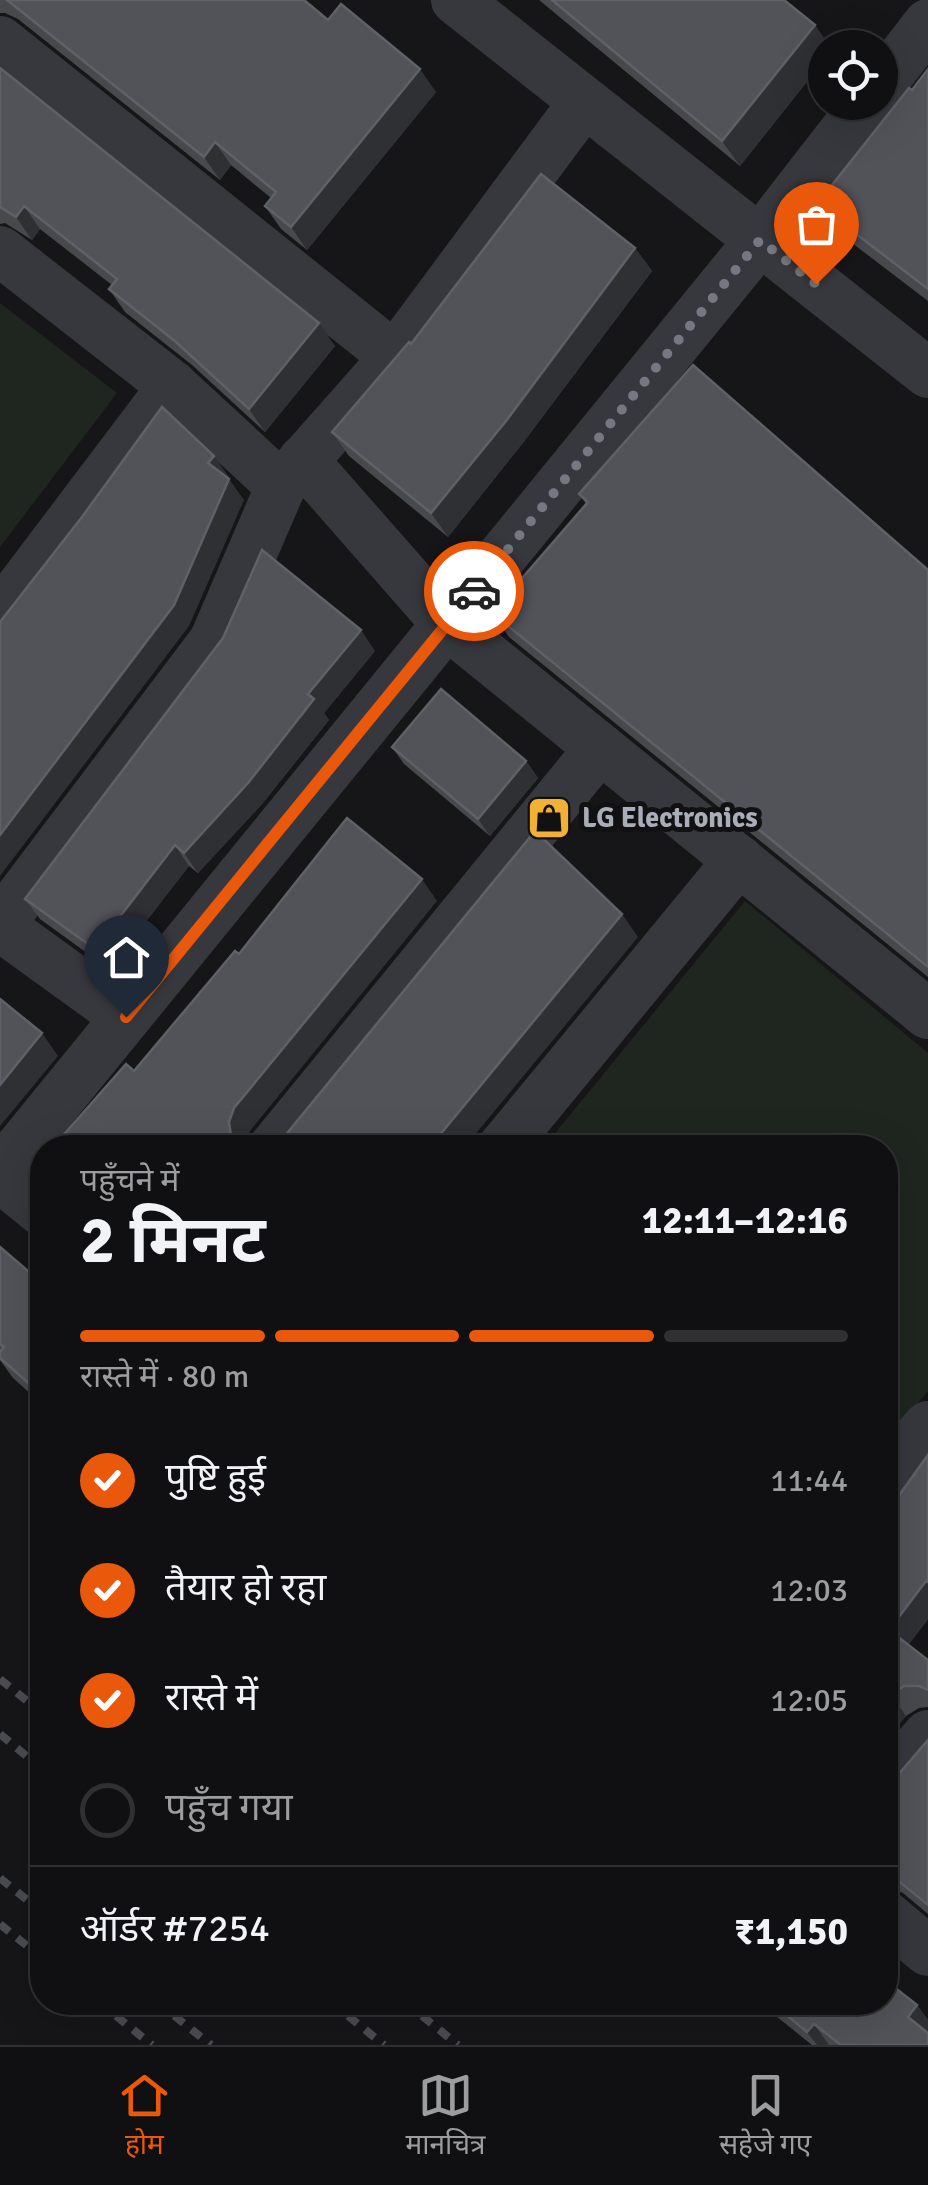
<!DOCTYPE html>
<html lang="hi">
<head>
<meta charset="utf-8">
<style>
	:root { --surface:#101012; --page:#1e1e20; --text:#f1f3f6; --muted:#9c9d9f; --line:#303032; --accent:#ea580c }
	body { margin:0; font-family:Signika,"Noto Sans Devanagari",sans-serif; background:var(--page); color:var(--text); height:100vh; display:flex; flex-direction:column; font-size:38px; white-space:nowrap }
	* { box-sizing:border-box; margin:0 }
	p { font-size:32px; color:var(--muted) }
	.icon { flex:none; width:55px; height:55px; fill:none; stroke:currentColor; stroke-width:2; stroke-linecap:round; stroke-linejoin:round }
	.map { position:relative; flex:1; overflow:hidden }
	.drawer { position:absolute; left:30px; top:1135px; width:868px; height:880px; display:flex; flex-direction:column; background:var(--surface); border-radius:40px; box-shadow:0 10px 40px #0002,0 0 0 2px var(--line) }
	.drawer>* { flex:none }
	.buttons { position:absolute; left:808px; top:30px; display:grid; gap:20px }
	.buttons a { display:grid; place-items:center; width:90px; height:90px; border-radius:50%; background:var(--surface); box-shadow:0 10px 40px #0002,0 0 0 2px var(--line); font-size:50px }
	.pin { position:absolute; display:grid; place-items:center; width:85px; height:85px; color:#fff; margin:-102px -42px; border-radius:50% 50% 50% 0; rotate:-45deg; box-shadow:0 0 10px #0007 }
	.pin .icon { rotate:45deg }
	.courier { position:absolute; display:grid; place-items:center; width:100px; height:100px; margin:-50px; border:8px solid #ea580c; border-radius:50%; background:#fff; color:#222; box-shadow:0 2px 12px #0007 }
	.summary em { font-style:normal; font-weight:700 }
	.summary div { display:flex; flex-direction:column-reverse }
	.summary { display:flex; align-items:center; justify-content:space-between; height:170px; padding:0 50px }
	h1 { font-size:65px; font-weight:700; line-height:75px }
	.bar { display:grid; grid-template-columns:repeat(4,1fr); gap:15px 10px; align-content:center; height:120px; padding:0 50px }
	.bar i { height:12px; border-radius:8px; background:var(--line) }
	.bar .selected { background:var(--accent) }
	.bar p { grid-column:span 4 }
	.line { display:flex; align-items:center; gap:25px; padding:0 50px; border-top:2px solid var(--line) }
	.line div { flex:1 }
	ol { padding:0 50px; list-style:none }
	li { display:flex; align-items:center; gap:30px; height:110px }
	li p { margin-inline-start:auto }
	li .icon { padding:10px; border-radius:50%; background:var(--accent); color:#fff; stroke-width:4 }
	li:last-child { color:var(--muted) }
	li i { width:55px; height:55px; border:5px solid var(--line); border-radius:50% }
	.menu { display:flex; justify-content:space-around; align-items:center; height:140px; border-top:2px solid var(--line); background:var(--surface); font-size:28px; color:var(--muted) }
	.menu a { display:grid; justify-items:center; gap:5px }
	.menu .selected { color:var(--accent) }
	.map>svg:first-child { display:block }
	.green { fill:#1e261f }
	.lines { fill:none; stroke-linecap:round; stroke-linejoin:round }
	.minor { stroke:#37383d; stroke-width:50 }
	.rail { stroke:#4a4c52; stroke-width:8; stroke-dasharray:12 10; stroke-linecap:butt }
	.wall { fill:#47494d }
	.shaded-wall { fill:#2f3033 }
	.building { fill:#525359; stroke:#5f6168; stroke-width:2.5 }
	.done { stroke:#757880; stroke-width:10; stroke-dasharray:0 18 }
	.route { stroke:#ea580c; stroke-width:12 }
	.labels { text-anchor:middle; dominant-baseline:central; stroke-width:10; stroke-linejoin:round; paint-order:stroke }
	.poi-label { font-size:28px; font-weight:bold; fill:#a8adb8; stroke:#111113; text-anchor:start }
</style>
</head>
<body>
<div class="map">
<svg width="928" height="2045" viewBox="0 0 928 2045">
	<rect width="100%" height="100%" fill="#161618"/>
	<g class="green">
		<path d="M0 303 117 393 0 547Z"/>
		<path d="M745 901 928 1053V1391L885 1443V1148H543Z"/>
	</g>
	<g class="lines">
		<g class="minor">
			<path d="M456 0 928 373"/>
			<path d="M0 41 395 357"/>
			<path d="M880 86 928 24"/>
			<path d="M0 251 173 386 281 486"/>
			<path d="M303 460 447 624 928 1014"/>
			<path d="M0 615 173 386"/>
			<path d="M0 924 214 641 281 486 395 357 584 102"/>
			<path d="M0 926 126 1017"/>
			<path d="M273 1148 600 748"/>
			<path d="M502 1148 739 860"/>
			<path d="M0 1172 760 240 867 102"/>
			<path d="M0 1177 42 1211"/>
			<path d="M885 1478 928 1426"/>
			<path d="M885 1785 928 1735"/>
			<path d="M885 1915 928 1951"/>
		</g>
		<g class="rail">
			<path d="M0 1679 42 1713"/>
			<path d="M0 1734 42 1769"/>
			<path d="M0 1878 42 1912"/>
			<path d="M0 1924 42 1958"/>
			<path d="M99 2002 152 2045"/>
			<path d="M157 2002 211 2045"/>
			<path d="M331 2002 384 2045"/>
			<path d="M405 2002 458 2045"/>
		</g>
	</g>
	<g class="wall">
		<path d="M0 0H304L328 20 436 92 307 250 281 229 265 206 271 198 231 165 220 180 18 19 5 13H0Z"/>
		<path d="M539 0H784L815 25 830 48H825V59L740 166Z"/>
		<path d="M0 68 335 346 265 432 192 365 125 312 109 289 112 285 40 229 32 240 5 223 0 224Z"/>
		<path d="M928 69V301L835 230 817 204 912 90Z"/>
		<path d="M635 248 652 271 522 444 448 537 349 456 332 432 411 344Z"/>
		<path d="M579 494 928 570V977L509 637 492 613 586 504Z"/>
		<path d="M375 651 324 713 329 720 262 804 198 873 189 866 109 969 40 919 25 899Z"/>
		<path d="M392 747 526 761 538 778 490 836 404 764Z"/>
		<path d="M0 1247 42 1283V1404L13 1378 0 1360Z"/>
		<path d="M928 1455V1619L908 1645 928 1660V1707L919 1708 906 1716 885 1741V1515Z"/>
		<path d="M928 1740V1914L903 1893 891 1887H885V1787L892 1782Z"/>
		<path d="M764 2002H885L917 2005 928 2020V2045H812L771 2012Z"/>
	</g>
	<g class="shaded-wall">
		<path d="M815 25 830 48H825V59L740 166 722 141Z"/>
		<path d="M420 69 436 92 307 250 291 227Z"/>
		<path d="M215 142 231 165 220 180 204 157Z"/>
		<path d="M24 206 40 229 32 240 16 217Z"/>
		<path d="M635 248 652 271 522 444 448 537 431 513Z"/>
		<path d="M319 323 335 346 265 432 249 409Z"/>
		<path d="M214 456 229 477 223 484 208 463Z"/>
		<path d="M229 479 244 500 189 626 0 876V835Z"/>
		<path d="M361 630 375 651 324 713 329 720 262 804 198 873 184 853 308 694Z"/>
		<path d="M526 761 538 778 490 836 478 819Z"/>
		<path d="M175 845 189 866 109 969 95 949Z"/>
		<path d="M422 879 437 901 250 1131 245 1144V1148H238L231 1136 229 1122 234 1108Z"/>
		<path d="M622 914 638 937 464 1148H429Z"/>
		<path d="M42 1033 58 1056 0 1126V1085Z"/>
		<path d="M926 1581 928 1584V1619L904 1651 889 1630Z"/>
		<path d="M891 1695 906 1716 885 1741V1702Z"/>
		<path d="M917 2005 928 2020V2032L923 2039 908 2017Z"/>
		<path d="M814 2024 829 2045H817L807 2032Z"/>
	</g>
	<g class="building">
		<path d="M7 0H304L328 20 341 4 420 69 291 227 265 206 276 192 215 142 204 157Z"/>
		<path d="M552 0H784L815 25 722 141Z"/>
		<path d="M0 68 319 323 249 409 176 342 109 289 117 279 24 206 16 217 0 207Z"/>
		<path d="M928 69V289L817 204 909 88 912 90Z"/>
		<path d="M541 174 635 248 506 421 431 513 332 432 409 342 411 344Z"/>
		<path d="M693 365 928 570V967L492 613 588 502 579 494Z"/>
		<path d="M162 407 214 456 208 463 229 479 174 605 0 835V622L82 517Z"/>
		<path d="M262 550 361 630 308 694 314 699 248 783 184 853 175 845 95 949 25 899 223 638Z"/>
		<path d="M441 689 526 761 478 819 392 747Z"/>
		<path d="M347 818 422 879 234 1108 229 1122 231 1136 240 1148H52L126 1064 134 1071 235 951 239 954Z"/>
		<path d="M535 831 622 914 429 1148H273L279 1143Z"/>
		<path d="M0 999 42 1033 0 1085Z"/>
		<path d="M0 1247 42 1283V1395L0 1358V1352L4 1347 0 1344Z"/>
		<path d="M928 1455V1582L926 1581 889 1630 928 1660V1690L919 1686H904L891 1695 885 1702V1515Z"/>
		<path d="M928 1740V1905L885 1870V1787L892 1782Z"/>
		<path d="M885 1980 917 2005 908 2017 928 2033V2045H841L814 2024 807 2032 771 2002H885Z"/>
	</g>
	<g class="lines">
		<path class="done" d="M474 591 760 240 816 284"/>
		<path class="route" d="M126 1017 474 591"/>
	</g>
	<defs>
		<g id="shop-square" transform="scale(2.25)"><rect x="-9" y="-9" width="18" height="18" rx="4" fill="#f2b134" stroke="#111113"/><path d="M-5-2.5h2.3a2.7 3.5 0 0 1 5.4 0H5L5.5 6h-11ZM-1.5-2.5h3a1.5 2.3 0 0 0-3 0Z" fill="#111"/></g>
	</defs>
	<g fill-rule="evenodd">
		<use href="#shop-square" x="549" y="818"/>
	</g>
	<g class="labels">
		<g class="poi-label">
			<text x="582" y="818">LG Electronics</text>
		</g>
	</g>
</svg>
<div class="buttons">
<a><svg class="icon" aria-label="locate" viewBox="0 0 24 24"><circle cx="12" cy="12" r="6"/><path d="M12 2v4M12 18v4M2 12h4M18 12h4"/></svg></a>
</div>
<div class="pin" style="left:816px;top:284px;background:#ea580c"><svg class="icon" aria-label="bag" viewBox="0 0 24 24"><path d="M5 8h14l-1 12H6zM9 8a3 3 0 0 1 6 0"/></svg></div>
<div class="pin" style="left:126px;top:1017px;background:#1f2937"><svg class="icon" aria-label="home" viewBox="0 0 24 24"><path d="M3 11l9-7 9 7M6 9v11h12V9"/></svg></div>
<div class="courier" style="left:474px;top:591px"><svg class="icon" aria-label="car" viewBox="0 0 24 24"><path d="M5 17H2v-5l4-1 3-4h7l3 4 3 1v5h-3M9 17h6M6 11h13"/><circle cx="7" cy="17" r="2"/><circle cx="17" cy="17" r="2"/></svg></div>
<section class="drawer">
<div class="summary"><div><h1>2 मिनट</h1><p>पहुँचने में</p></div><em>12:11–12:16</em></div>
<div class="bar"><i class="selected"></i><i class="selected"></i><i class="selected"></i><i></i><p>रास्ते में · 80 m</p></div>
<ol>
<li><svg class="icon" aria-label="check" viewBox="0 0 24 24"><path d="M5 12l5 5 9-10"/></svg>पुष्टि हुई<p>11:44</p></li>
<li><svg class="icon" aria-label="check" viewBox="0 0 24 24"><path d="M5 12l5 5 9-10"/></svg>तैयार हो रहा<p>12:03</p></li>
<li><svg class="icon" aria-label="check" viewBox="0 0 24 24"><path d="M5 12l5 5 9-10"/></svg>रास्ते में<p>12:05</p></li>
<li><i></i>पहुँच गया</li>
</ol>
<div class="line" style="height:130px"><div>ऑर्डर #7254</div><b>₹1,150</b></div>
</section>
</div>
<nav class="menu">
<a class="selected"><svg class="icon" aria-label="home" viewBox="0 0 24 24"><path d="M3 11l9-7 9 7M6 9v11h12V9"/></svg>होम</a>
<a><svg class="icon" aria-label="map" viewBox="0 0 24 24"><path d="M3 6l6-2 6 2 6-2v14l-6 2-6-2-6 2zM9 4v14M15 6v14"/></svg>मानचित्र</a>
<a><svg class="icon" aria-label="saved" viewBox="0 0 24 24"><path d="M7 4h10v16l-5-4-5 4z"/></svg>सहेजे गए</a>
</nav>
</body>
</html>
